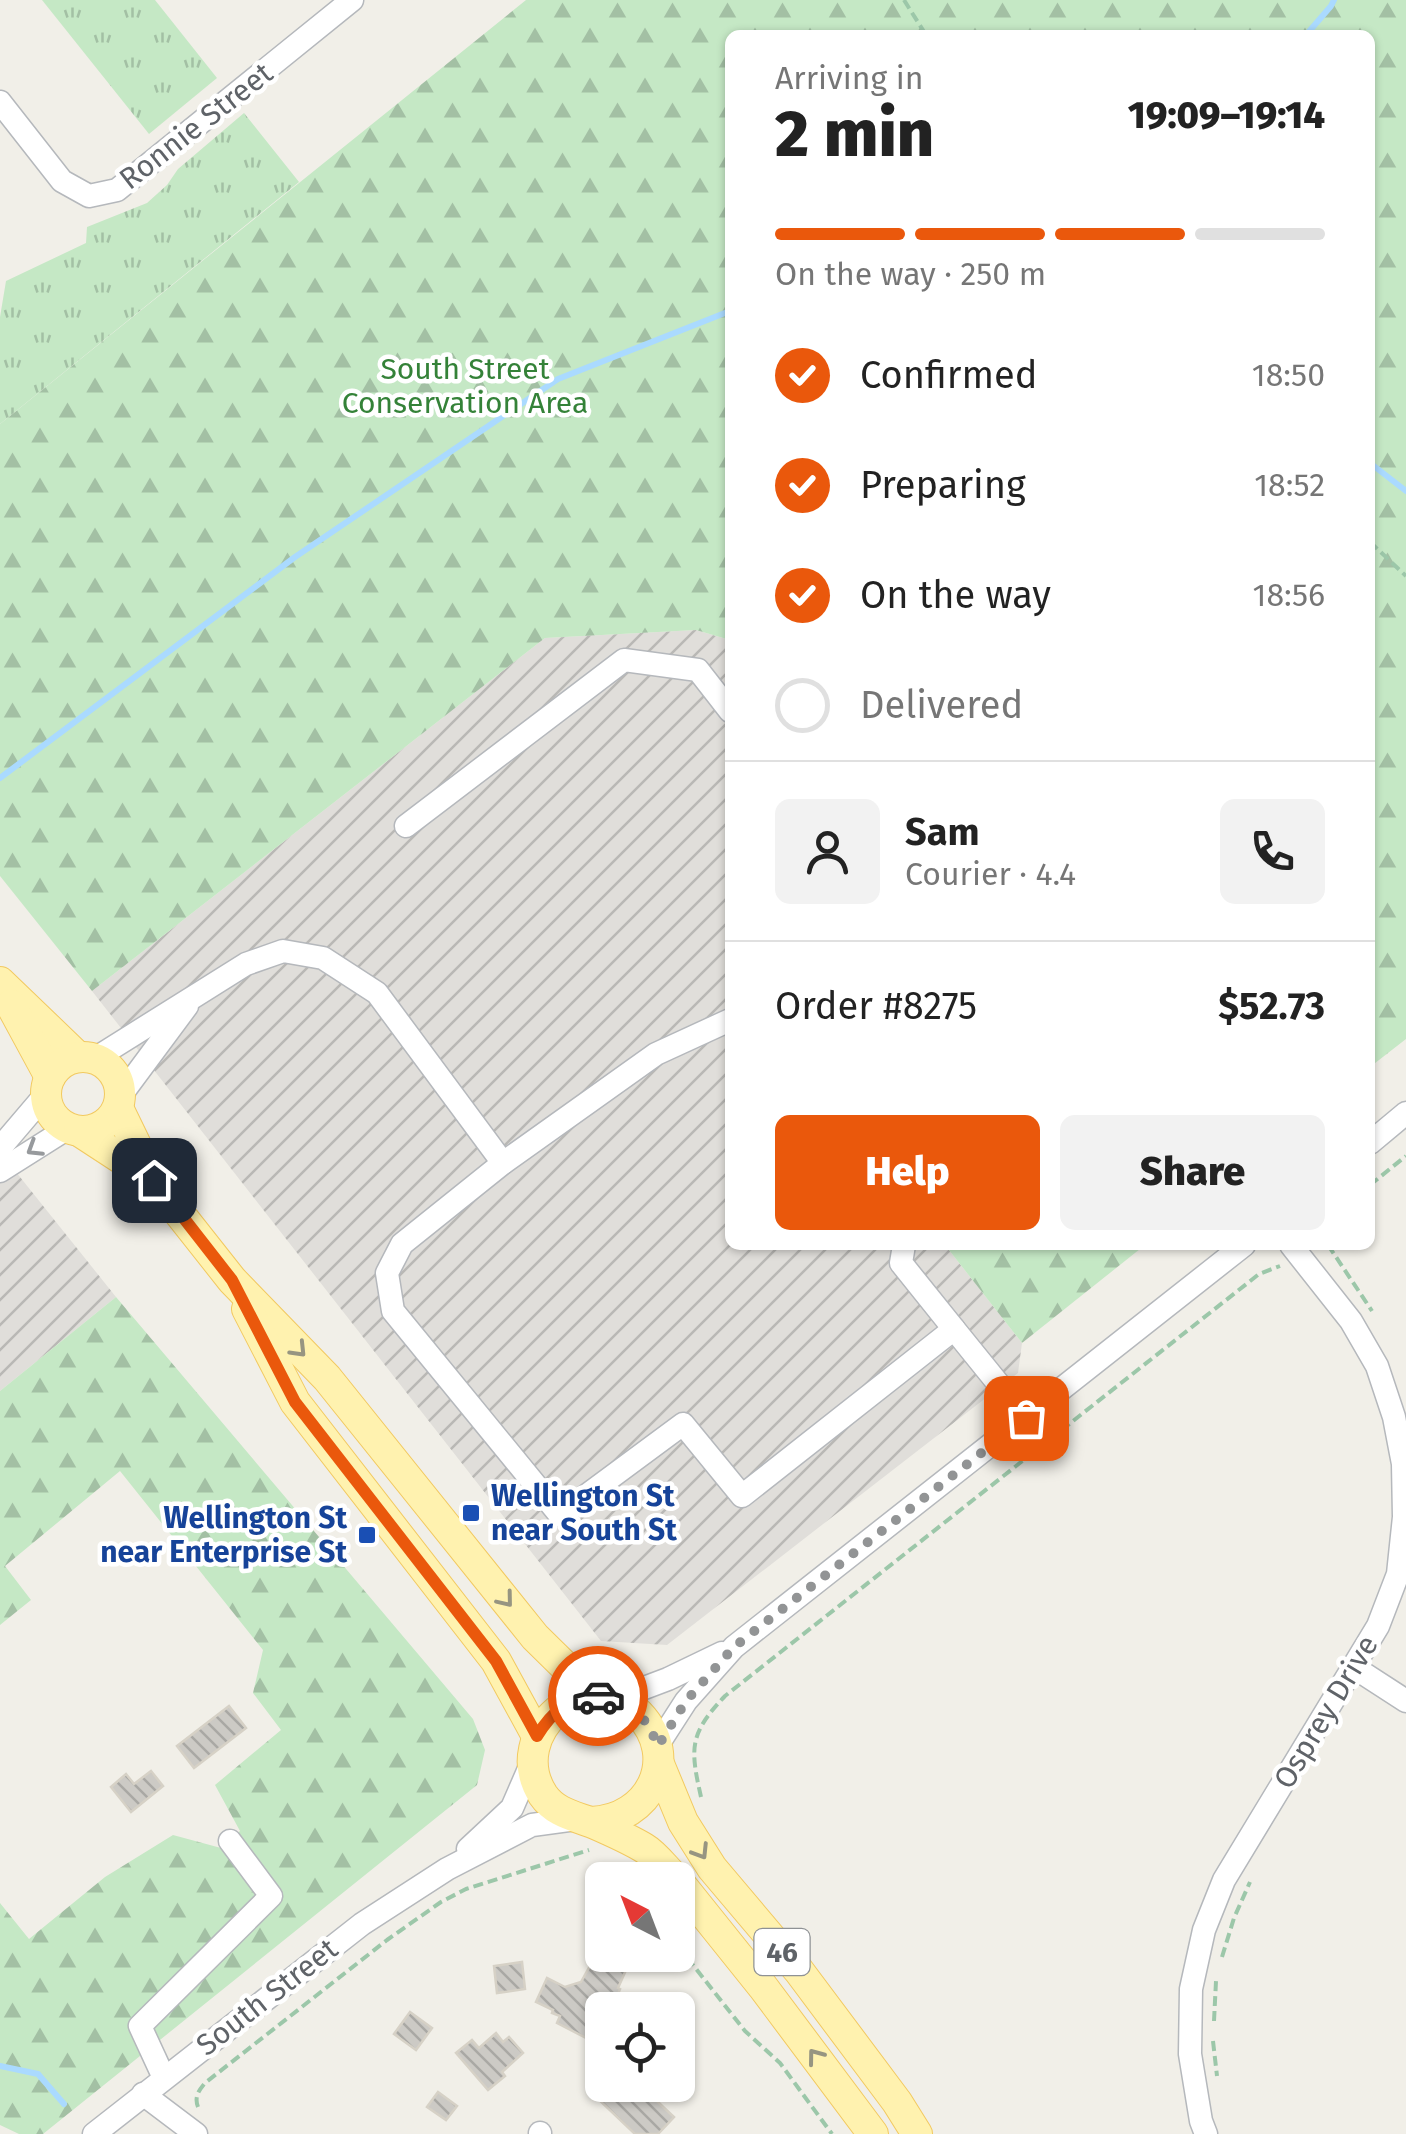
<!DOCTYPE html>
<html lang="en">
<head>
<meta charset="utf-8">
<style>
	:root { --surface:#fff; --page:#f2f2f2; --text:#222; --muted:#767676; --line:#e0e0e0; --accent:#ea580c }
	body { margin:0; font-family:"Fira Sans",sans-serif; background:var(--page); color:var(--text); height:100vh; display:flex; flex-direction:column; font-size:38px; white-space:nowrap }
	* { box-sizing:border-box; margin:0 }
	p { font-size:32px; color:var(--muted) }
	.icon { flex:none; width:55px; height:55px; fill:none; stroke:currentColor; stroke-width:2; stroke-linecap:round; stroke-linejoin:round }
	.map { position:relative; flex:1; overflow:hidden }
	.drawer { position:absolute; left:725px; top:30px; width:650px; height:1220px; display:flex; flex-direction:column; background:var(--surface); border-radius:15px; box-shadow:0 2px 8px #0004 }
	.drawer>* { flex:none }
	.needle { width:65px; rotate:318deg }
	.controls { position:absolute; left:585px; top:1862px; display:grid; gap:20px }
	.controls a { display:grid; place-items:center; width:110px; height:110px; border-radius:15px; background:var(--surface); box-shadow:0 2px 8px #0004; font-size:50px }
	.pin { position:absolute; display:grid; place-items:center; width:85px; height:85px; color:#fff; margin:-42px; border-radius:20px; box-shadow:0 5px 15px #0006 }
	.courier { position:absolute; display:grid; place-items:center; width:100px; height:100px; margin:-50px; border:8px solid #ea580c; border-radius:50%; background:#fff; color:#222; box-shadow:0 2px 12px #0007 }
	.summary em { font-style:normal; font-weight:800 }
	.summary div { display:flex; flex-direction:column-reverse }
	.summary { display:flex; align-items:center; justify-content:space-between; height:170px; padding:0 50px }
	h1 { font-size:65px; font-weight:800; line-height:75px }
	.bar { display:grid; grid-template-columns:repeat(4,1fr); gap:15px 10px; align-content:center; height:120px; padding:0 50px }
	.bar i { height:12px; border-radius:8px; background:var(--line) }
	.bar .active { background:var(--accent) }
	.bar p { grid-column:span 4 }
	.line { display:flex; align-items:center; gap:25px; padding:0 50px; border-top:2px solid var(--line) }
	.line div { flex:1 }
	.round { display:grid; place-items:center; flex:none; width:105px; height:105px; border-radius:15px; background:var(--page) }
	ol { padding:0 50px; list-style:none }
	li { display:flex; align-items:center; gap:30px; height:110px }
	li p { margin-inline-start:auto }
	li .icon { padding:10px; border-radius:50%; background:var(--accent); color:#fff; stroke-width:4 }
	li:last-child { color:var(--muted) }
	li i { width:55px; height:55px; border:5px solid var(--line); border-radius:50% }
	.cta { display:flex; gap:20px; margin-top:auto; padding:20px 50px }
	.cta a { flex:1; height:115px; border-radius:15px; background:var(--accent); color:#fff; font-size:40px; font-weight:800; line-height:115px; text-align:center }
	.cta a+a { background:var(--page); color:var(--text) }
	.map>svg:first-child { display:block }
	.industrial { fill:url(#industrial-furrows) }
	.forest { fill:url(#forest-firs) }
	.park { fill:url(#park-tufts) }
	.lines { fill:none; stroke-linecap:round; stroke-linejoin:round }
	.stream { stroke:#aadaff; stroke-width:6 }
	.building { fill:url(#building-back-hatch); stroke:#d6d1c6; stroke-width:2.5 }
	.minor-casing { stroke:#b5b8bc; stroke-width:25 }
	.major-casing { stroke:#f2c960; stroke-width:32 }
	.path { stroke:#9cc7a9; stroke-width:4; stroke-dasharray:10 5; stroke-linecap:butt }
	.minor { stroke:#fff; stroke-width:22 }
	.major { stroke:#fff2af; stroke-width:30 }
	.oneway { stroke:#979a9d }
	.oneway2 { stroke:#979581 }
	.done { stroke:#929495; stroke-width:10; stroke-dasharray:0 18 }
	.route { stroke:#ea580c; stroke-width:12 }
	.transit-dot { fill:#1a4fb4; stroke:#fff; stroke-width:4 }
	.labels { text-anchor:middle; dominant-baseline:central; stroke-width:9; stroke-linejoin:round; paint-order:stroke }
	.shield { fill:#fff; stroke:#8f9295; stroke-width:2.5 }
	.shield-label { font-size:28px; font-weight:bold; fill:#5f6368 }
	.street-label { font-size:30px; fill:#5f6368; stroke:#fff }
	.park-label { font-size:30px; fill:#348238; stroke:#fff }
	.transit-label { font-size:30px; font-weight:bold; fill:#164399; stroke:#fff; text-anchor:start }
</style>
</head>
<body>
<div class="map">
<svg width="1406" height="2134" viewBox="0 0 1406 2134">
	<defs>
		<pattern id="industrial-furrows" width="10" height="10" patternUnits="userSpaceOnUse" patternTransform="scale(2.5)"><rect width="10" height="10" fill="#e0deda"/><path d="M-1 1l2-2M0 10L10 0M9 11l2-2" fill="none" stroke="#b9b8b5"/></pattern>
		<pattern id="forest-firs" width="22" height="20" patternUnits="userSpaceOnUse" patternTransform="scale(2.5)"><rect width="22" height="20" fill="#c5e8c5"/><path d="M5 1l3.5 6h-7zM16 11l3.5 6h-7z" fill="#a3c0a4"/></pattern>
		<pattern id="park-tufts" width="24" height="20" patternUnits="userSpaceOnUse" patternTransform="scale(2.5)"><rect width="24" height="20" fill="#c5e8c5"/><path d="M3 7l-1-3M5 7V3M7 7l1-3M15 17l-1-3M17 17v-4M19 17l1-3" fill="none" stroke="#a3c0a4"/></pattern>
		<pattern id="building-back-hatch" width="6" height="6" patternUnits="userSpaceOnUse" patternTransform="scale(2.5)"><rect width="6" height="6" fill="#cccac5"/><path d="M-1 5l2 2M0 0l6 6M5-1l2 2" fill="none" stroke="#a9a8a4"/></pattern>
	</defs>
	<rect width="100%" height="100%" fill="#f1efe8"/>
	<g class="industrial">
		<path d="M696 630 730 640V1245H945L1022 1343 1018 1373 667 1645 601 1641 92 991 545 638Z"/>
		<path d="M0 1152 116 1297 0 1391Z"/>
	</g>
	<g class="forest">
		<path d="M526 0H1406V1039L1370 1067V35H730V640L696 630 545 638 92 991 0 876V424Z"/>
		<path d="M945 1245H1145L1022 1343Z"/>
		<path d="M116 1297 473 1719 485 1750 477 1785 43 2134H19L0 2125V1903L29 1939 105 1877 173 1835 221 1848 240 1831 215 1785 281 1730 253 1693 263 1650 120 1471 5 1566 31 1600 0 1625V1391Z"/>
	</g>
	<g class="park">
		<path d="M42 0H155L217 78 149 134Z"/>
		<path d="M244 113 299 182 0 424V317L6 281 86 243 87 227 147 203 167 185 178 169Z"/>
	</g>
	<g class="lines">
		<g class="stream">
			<path d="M1306 35 1331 6 1334 0"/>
			<path d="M1370 463 1406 491"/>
			<path d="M0 778 295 557 558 379 730 311"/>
			<path d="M0 2066 38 2074 64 2104"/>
		</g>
	</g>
	<g class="building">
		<path d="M229 1706 246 1728 194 1768 177 1746Z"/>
		<path d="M151 1771 163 1786 131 1812 111 1787 126 1774 134 1784Z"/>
		<path d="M596 1955 626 1970 618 1988 620 1989 615 2001 612 1999 607 2010H602V2019L592 2041 557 2023 560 2016 552 2013 553 2010 536 2002 547 1978 565 1987 581 1982Z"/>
		<path d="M522 1962 525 1989 497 1993 494 1966Z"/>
		<path d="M410 2012 432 2028 416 2050 394 2034Z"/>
		<path d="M496 2033 503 2042 509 2037 523 2053 502 2072 505 2076 488 2090 456 2053 472 2040 479 2048Z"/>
		<path d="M607 2085H640L674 2117 658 2134H635L596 2097Z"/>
		<path d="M438 2092 457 2106 446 2120 427 2107Z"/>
	</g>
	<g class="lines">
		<g class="minor-casing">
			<g id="minor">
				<path d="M0 102 62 181 89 196 117 190 352 0"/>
				<path d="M406 826 624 660 698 670 730 711"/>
				<path d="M730 1020 656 1054 503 1163 402 1244 387 1273 393 1311 560 1515 683 1424 742 1496 954 1329 1026 1418"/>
				<path d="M96 1058 246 964 283 951 323 958 377 993 503 1163"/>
				<path d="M121 1095 187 1006"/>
				<path d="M1370 1143 1406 1113"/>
				<path d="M0 1148 46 1094"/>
				<path d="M0 1171 68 1128"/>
				<path d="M904 1245 901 1263 954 1329"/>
				<path d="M1355 1668 1406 1701"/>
				<path d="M615 1699 668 1679 722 1653"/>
				<path d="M657 1746 686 1701 734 1647 1244 1245"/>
				<path d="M468 1849 512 1808 532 1762"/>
				<path d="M164 2078 140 2026 271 1896 230 1841"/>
				<path d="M143 2094 196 2134"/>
				<path d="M540 2133V2134"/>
				<path d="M94 2134 362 1924 447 1869 532 1825 576 1819"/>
				<path d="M1206 2134 1201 2121 1190 2054 1191 1989 1204 1930 1224 1880 1378 1626 1398 1574 1404 1517 1403 1464 1394 1417 1377 1366 1351 1321 1291 1245"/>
			</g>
		</g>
		<g class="major-casing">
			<g id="major">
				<path d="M0 982 78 1057"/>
				<path d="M11 1005 50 1077"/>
				<circle cx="83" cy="1094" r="37"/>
				<path d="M118 1108 153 1180 232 1280 327 1378 535 1637 595 1696"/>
				<path d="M79 1131 151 1178"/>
				<path d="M247 1309 295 1402 496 1661 537 1736"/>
				<path d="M659 1764 683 1822 712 1868 799 1971 897 2102 917 2134"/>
				<path d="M591 1822C650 1820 681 1758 639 1714 589 1660 503 1733 543 1795 556 1814 576 1816 595 1824 611 1831 629 1839 644 1848 656 1855 666 1870 677 1880"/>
				<path d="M678 1881 763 1987 873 2134"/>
			</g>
		</g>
		<g class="path">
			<path d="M904 0 926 35"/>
			<path d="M1370 542 1406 576"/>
			<path d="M1370 1185 1406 1156"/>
			<path d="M1328 1245 1372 1311"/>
			<path d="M701 1797C690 1748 689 1734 725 1696L1259 1274 1280 1266"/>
			<path d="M678 1941 685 1932"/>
			<path d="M678 1946 745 2031 780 2063 832 2134"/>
			<path d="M1222 1957 1234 1918 1250 1882"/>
			<path d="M1214 2021 1216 1981"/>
			<path d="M1213 2041 1217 2076"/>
			<path d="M198 2107C194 2097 199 2090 205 2083L387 1940 441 1902 466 1889 589 1850"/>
		</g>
		<use href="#minor" class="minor"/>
		<use href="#major" class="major"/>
	</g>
	<defs><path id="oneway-chevron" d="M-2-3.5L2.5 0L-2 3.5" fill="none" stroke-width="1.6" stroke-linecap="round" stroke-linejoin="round" transform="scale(2.5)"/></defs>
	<use class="oneway" href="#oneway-chevron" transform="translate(34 1149) rotate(148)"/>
	<g class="oneway2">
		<use href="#oneway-chevron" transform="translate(299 1350) rotate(46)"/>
		<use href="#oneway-chevron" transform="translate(506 1600) rotate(51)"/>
		<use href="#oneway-chevron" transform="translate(701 1852) rotate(58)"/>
		<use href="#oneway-chevron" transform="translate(815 2056) rotate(-127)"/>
	</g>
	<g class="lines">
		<path class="done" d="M598 1696C632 1701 645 1715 658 1746L686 1701 734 1647 1026 1418"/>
		<path class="route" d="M154 1180 232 1280 295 1402 496 1661 537 1736C552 1712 568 1697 598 1696"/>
	</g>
	<g class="transit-dot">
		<rect x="461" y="1503" width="20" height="20" rx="5"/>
		<rect x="357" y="1525" width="20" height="20" rx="5"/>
	</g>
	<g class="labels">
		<rect class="shield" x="754.5" y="1929" width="55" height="46" rx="8"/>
		<g class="shield-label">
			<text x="782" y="1952">46</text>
		</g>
		<g class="street-label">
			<text transform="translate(196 126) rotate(-38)">Ronnie Street</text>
			<text transform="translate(1326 1712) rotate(-59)">Osprey Drive</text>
			<text transform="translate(267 1997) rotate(-38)">South Street</text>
		</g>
		<g class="park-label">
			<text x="465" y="369">South Street<tspan x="465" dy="34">Conservation Area</tspan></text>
		</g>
		<g class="transit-label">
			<text x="491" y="1496">Wellington St<tspan x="491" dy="34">near South St</tspan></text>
			<text x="347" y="1518" text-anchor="end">Wellington St<tspan x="347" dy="34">near Enterprise St</tspan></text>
		</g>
	</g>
</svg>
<div class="controls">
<a><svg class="needle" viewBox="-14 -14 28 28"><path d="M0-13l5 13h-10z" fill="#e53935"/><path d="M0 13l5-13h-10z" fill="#767676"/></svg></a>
<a><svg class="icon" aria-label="locate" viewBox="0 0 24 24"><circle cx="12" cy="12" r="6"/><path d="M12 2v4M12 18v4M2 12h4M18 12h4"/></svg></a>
</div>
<div class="pin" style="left:1026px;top:1418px;background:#ea580c"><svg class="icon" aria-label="bag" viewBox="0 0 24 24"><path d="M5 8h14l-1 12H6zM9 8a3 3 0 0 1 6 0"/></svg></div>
<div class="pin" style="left:154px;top:1180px;background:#1f2937"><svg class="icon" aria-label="home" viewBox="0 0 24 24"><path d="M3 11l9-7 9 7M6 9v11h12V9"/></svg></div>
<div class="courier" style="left:598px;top:1696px"><svg class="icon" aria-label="car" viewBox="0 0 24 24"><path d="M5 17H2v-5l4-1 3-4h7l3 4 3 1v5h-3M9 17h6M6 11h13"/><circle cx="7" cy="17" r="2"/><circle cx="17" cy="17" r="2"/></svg></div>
<section class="drawer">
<div class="summary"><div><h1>2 min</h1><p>Arriving in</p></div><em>19:09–19:14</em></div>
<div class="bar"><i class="active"></i><i class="active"></i><i class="active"></i><i></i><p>On the way · 250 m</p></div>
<ol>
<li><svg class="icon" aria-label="check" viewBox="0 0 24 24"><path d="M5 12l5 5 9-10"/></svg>Confirmed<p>18:50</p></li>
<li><svg class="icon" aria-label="check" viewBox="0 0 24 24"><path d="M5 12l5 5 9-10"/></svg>Preparing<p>18:52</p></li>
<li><svg class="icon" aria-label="check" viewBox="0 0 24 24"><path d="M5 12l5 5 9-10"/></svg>On the way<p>18:56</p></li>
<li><i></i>Delivered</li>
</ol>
<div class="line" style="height:180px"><a class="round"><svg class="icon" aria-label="person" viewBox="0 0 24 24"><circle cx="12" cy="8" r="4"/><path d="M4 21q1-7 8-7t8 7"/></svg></a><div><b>Sam</b><p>Courier · 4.4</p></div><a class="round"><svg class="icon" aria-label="phone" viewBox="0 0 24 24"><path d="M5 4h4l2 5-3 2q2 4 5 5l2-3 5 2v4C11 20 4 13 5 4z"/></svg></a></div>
<div class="line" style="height:130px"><div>Order #8275</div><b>$52.73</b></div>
<div class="cta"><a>Help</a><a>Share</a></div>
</section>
</div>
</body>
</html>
